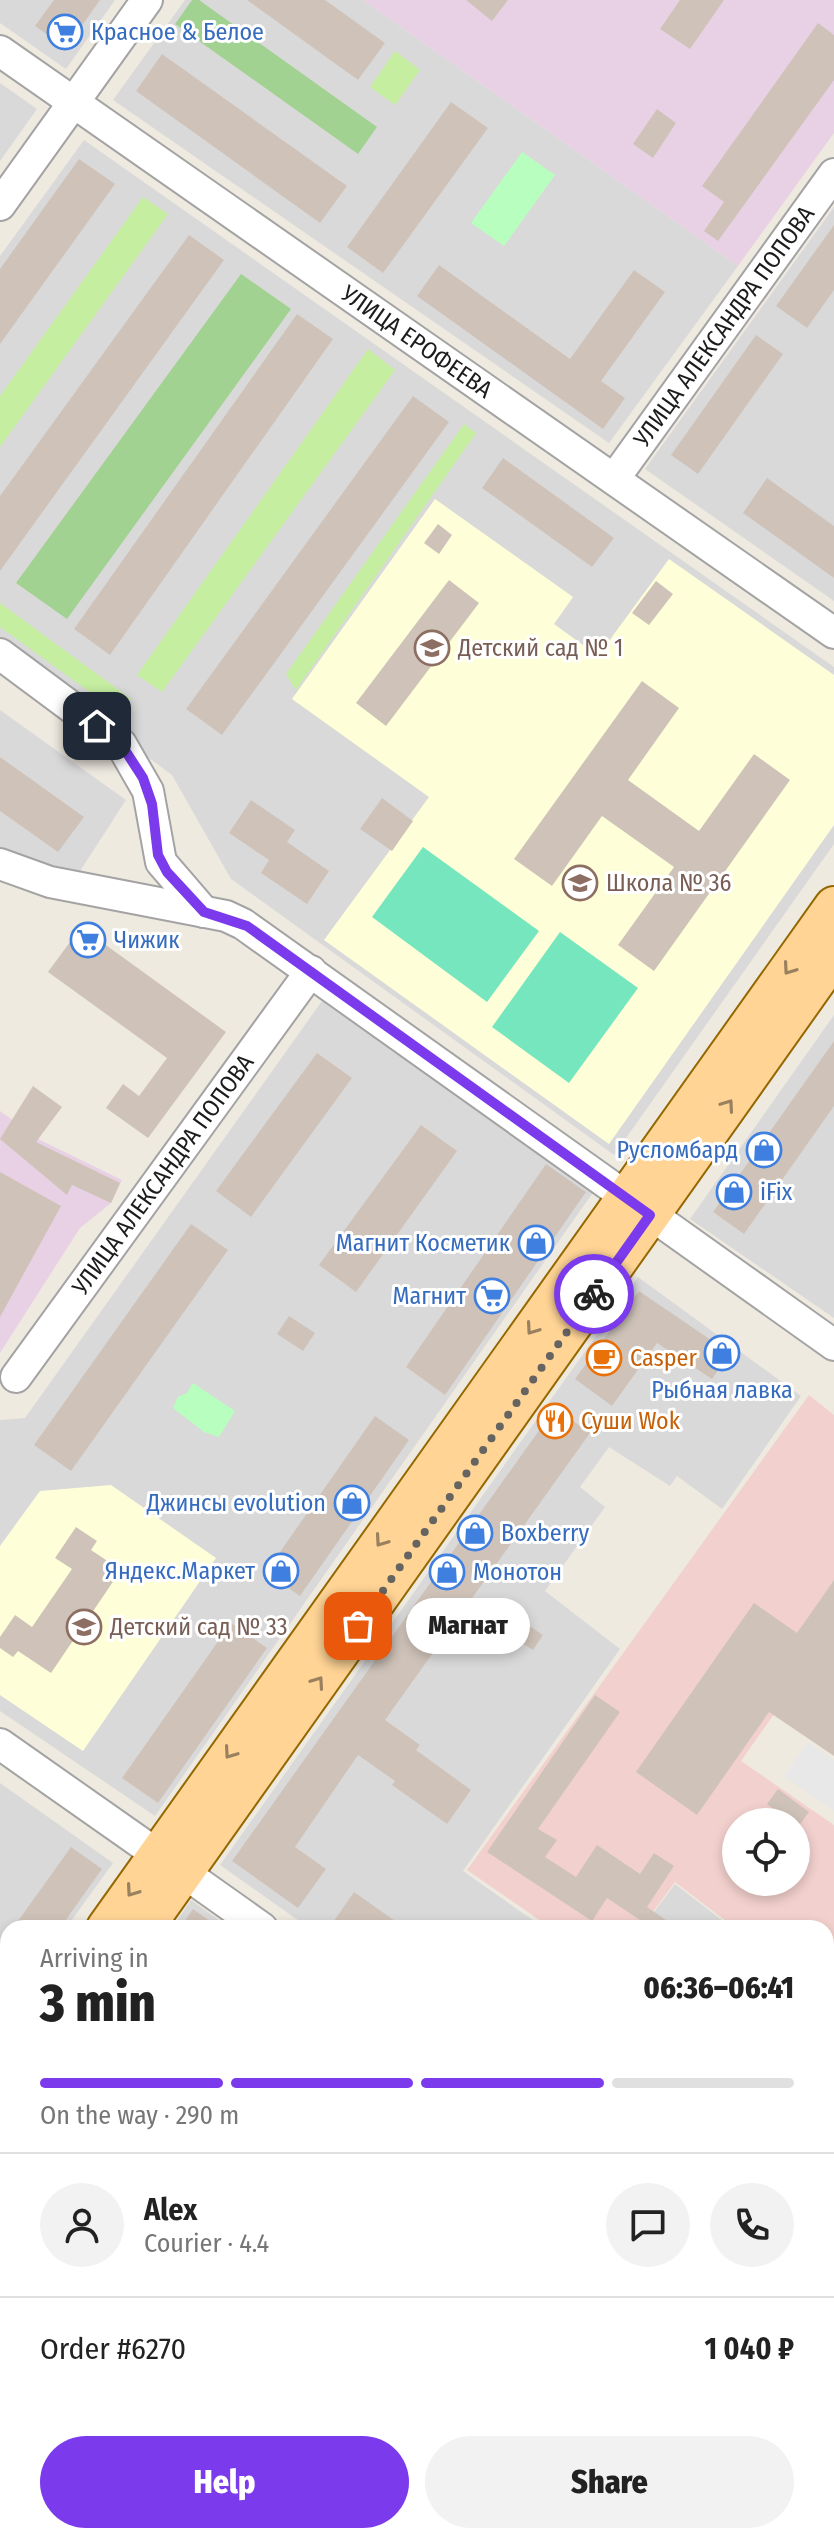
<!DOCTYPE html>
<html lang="en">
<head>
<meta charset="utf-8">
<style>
	:root { --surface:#fff; --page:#f2f2f2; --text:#222; --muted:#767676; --line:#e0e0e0; --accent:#7c3aed }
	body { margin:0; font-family:"Fira Sans Condensed",sans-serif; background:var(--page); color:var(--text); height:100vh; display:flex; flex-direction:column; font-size:30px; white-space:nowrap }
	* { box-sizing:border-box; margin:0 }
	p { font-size:26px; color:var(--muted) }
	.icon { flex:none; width:44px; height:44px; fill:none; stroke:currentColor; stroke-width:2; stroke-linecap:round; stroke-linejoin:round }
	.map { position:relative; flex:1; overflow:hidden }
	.side { position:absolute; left:0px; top:1920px; width:834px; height:624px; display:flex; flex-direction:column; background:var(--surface); border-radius:24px 24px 0 0; box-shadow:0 4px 12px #0003 }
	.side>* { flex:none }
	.fabs { position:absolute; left:722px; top:1808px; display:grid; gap:16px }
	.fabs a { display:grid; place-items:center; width:88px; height:88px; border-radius:50%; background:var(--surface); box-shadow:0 4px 12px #0003; font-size:40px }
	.pin { position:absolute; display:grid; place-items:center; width:68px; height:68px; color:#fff; margin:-34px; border-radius:16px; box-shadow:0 4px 12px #0006 }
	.courier { position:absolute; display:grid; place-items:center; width:80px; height:80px; margin:-40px; border:6px solid #7c3aed; border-radius:50%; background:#fff; color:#222; box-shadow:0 2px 10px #0007 }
	.bubble { position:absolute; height:56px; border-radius:28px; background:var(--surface); box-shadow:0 4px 12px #0003; font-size:26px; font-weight:800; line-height:56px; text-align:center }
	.headline em { font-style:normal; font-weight:800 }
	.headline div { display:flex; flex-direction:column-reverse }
	.headline { display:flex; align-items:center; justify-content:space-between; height:136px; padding:0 40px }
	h1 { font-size:52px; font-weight:800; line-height:60px }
	.bar { display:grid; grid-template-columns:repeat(4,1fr); gap:12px 8px; align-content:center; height:96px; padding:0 40px }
	.bar i { height:10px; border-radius:6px; background:var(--line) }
	.bar .on { background:var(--accent) }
	.bar p { grid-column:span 4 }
	.line { display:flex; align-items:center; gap:20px; padding:0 40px; border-top:2px solid var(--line) }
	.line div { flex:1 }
	.round { display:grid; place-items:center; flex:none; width:84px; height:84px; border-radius:42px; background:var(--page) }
	.primary-button { display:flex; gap:16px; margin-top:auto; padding:16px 40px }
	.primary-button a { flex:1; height:92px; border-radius:48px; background:var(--accent); color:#fff; font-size:32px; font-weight:800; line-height:92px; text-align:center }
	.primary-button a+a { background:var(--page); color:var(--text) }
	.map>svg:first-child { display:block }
	.residential { fill:#dad9d9 }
	.commercial { fill:#f2d0cd; fill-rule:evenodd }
	.industrial { fill:#e8d1e4 }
	.education { fill:#feffd9 }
	.grass { fill:#c5eea0 }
	.forest { fill:#a2d291 }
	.park { fill:#b8febf }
	.pitch { fill:#76e6be }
	.parking { fill:#e8e8e8 }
	.building { fill:#cfc3b9 }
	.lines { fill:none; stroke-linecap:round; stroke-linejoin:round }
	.minor-casing { stroke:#a3a3a3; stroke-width:34 }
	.major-casing { stroke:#946700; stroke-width:42 }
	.minor { stroke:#fff; stroke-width:30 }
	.major { stroke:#ffd495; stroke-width:38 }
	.oneway { stroke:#99815f }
	.done { stroke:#666461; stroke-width:8; stroke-dasharray:0 14.4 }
	.route { stroke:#7c3aed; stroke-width:10 }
	.labels { text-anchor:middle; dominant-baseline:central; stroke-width:6; stroke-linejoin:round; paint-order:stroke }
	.shop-label { font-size:24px; fill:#366cbe; stroke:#fff; text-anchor:start }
	.street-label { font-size:24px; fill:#1c1c1c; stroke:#fff }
	.education-label { font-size:24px; fill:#785e54; stroke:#fff; text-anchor:start }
	.food-label { font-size:24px; fill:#c56008; stroke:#fff; text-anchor:start }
</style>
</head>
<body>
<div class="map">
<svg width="834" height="2544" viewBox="0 0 834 2544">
	<rect width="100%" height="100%" fill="#efeae0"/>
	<g class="residential">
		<path d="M0 0H115L66 69 0 23Z"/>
		<path d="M185 0H363L738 266 609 443 113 100Z"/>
		<path d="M0 83 37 109 0 161Z"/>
		<path d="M84 140 834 667V844L614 1155 231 879 172 775 0 648V256Z"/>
		<path d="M834 207V601L645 469Z"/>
		<path d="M0 710 126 800 78 874 0 848Z"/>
		<path d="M322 1001 594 1191 155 1816 0 1711V1420L25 1418Z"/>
		<path d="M834 1015V1318L690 1219Z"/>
		<path d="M638 1277 801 1396 722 1509 677 1476 670 1486 609 1447 580 1487 605 1507 545 1591 620 1649 463 1871 544 1928H309L220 1865Z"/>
		<path d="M0 1783 113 1863 66 1928H8V2009L0 2020Z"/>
		<path d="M675 1884 732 1928H642Z"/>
		<path d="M191 1900 230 1928H172Z"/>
		<path d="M834 2122V2314L826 2308V2133Z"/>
		<path d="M0 2296 8 2302V2536H483L477 2544H0Z"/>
		<path d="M826 2348 834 2354V2544H537L543 2536H826Z"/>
	</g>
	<path class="commercial" d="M809 1395 834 1415V1629L741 1761 834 1825V2020L826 2031V1928H735L675 1882 641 1928H551L467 1870ZM736 1822H796V1882H736Z"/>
	<g class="industrial">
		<path d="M363 0H834V133L738 266Z"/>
		<path d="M0 1111 40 1140 122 1180 111 1203 80 1228 0 1353Z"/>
	</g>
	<g class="education">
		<path d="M435 499 573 597 554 624 598 656 669 559 834 675V825L609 1144 324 940 429 797 292 699Z"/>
		<path d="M111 1485 216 1558 83 1751 0 1695V1546L40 1491Z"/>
		<path d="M315 2536H471L465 2544H326Z"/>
	</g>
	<g class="grass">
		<path d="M395 51 420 70 395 105 370 87Z"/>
		<path d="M143 197 168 214 0 447V396Z"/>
		<path d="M368 349 395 370 162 692 137 675Z"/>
		<path d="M464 424 476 433 296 690 286 674Z"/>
		<path d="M0 603 131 699 120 714 0 627Z"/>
	</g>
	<g class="forest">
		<path d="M192 0H199L377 127 358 154 175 24Z"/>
		<path d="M241 274 291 309 67 619 16 583Z"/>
	</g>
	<g class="park">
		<path d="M522 152 555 175 504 246 471 223Z"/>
		<path d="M193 1383 235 1411 219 1437 204 1432 173 1408 178 1397 187 1393Z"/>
	</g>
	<g class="pitch">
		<path d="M423 847 539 931 487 1002 372 917Z"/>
		<path d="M560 932 638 988 569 1083 492 1027Z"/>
	</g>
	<path class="parking" d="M808 1742 834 1760V1811L784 1776Z"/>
	<g class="building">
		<path d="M54 0H100L66 48 35 26Z"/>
		<path d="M247 0H325L385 43 358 80Z"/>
		<path d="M466 0H508L492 21Z"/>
		<path d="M680 0H724L690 49 660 29Z"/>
		<path d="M818 23 834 35V80L718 241 704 231 724 202 702 186Z"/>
		<path d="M162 54 347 186 320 223 136 91Z"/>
		<path d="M451 102 488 128 383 273 347 247Z"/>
		<path d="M657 109 676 123 653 158 633 144Z"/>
		<path d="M79 159 115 184 0 344V269Z"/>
		<path d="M834 225V290L807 328 776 306Z"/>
		<path d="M189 235 224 260 0 571V496Z"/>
		<path d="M439 265 570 359 634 270 665 292 601 381 625 398 603 429 417 296Z"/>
		<path d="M297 314 333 339 110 655 74 629Z"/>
		<path d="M756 335 783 354 698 474 671 455Z"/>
		<path d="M413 396 449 422 222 735 186 709Z"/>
		<path d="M503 458 614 538 592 567 482 488Z"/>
		<path d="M767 478 834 526V578L743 513Z"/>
		<path d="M438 524 452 535 439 554 424 543Z"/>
		<path d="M449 580 479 603 386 726 356 703Z"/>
		<path d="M656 581 673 594 649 625 632 613Z"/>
		<path d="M642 681 679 708 628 780 699 831 754 754 790 780 654 971 618 945 674 867 602 816 552 886 514 859Z"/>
		<path d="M0 757 84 817 58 852 0 811Z"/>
		<path d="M382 798 413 821 392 851 360 829Z"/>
		<path d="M251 800 295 830 287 842 329 871 307 904 261 873 269 860 229 833Z"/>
		<path d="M81 927 226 1032 148 1138 106 1108 123 1084 139 1096 167 1058 48 972Z"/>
		<path d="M834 1041V1106L744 1234 713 1212Z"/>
		<path d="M317 1053 352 1078 251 1217 216 1191Z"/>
		<path d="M33 1086 62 1107 36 1142 120 1183 111 1203 72 1185 67 1195 0 1139Z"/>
		<path d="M421 1125 457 1151 356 1292 319 1265Z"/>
		<path d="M546 1164 586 1192 445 1395 406 1367Z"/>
		<path d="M0 1172 61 1206 0 1317Z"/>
		<path d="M191 1224 228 1250 71 1471 34 1445Z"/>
		<path d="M639 1291 730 1353 712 1379 657 1343 612 1406 575 1379Z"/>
		<path d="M289 1316 315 1333 303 1351 277 1334Z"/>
		<path d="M555 1408 590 1433 385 1720 420 1745 416 1750 471 1790 447 1824 392 1785 395 1781 358 1755 295 1847 326 1869 298 1908 232 1861Z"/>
		<path d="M375 1416 409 1440 300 1596 266 1572Z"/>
		<path d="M76 1527 97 1541 91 1550 121 1570 51 1673 18 1651 13 1657 0 1648V1637L15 1615 32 1627 72 1569 55 1558Z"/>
		<path d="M834 1580V1756L769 1712 697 1815 636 1772 754 1603 797 1633Z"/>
		<path d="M231 1623 267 1648 158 1803 122 1778Z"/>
		<path d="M528 1625 543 1635 533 1650 517 1640Z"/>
		<path d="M595 1695 620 1712 538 1829 557 1840 545 1857 576 1877 597 1845 640 1874 654 1853 674 1866 647 1907 678 1928H652L607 1898 592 1921 487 1852Z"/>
		<path d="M778 1789 809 1812 798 1827 767 1804Z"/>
		<path d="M71 1847 102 1869 60 1928H13Z"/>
		<path d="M354 1892 405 1928H329Z"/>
		<path d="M193 1909 220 1928H180Z"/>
	</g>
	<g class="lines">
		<g class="minor-casing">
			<g id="minor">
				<path id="s1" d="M0 51 834 633"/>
				<path d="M0 205 147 0"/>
				<path id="s2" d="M614 479 834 174"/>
				<path d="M0 654 121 744 148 791 161 862 204 912"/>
				<path d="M0 864 50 882 226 916 243 924 834 1345"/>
				<path id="s3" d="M16 1377 311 971"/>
				<path d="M0 1744 158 1855"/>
				<path d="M183 1872 262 1928"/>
				<path d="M826 2096 834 2085"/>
				<path d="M826 2327 834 2332"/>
				<path d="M513 2544 519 2536"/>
			</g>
		</g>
		<g class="major-casing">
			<g id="major">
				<path d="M106 1928 834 906"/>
				<path d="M144 1928 834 956"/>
				<path d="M0 2076 8 2065"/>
				<path d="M0 2130 8 2119"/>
			</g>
		</g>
		<use href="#minor" class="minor"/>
		<use href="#major" class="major"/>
	</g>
	<defs><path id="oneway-chevron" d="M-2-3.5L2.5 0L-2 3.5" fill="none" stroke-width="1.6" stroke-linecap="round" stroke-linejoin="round" transform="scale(2)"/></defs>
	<g class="oneway">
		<use href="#oneway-chevron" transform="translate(789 969) rotate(125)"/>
		<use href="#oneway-chevron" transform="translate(728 1105) rotate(-55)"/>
		<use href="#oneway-chevron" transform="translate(532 1329) rotate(125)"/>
		<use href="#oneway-chevron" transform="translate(381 1541) rotate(125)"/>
		<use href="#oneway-chevron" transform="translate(318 1682) rotate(-55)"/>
		<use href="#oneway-chevron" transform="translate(230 1753) rotate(125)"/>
		<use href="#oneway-chevron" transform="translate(132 1891) rotate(125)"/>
	</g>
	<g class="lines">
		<path class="done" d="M358 1626 594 1294"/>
		<path class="route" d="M97 726 121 744 143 778 152 804 158 855 167 872 204 912 247 926 650 1215 594 1294"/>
	</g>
	<defs>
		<g id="supermarket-ring" transform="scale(1.8)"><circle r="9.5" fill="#fff" stroke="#3f7fe0" stroke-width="1.5"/><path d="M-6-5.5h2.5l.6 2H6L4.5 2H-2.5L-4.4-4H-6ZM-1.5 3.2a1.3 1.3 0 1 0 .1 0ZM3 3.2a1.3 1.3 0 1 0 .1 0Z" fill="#3f7fe0"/></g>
		<g id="school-ring" transform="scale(1.8)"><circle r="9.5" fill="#fff" stroke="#8d6e63" stroke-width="1.5"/><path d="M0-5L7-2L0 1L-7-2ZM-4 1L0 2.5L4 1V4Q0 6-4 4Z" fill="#8d6e63"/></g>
		<g id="shop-ring" transform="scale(1.8)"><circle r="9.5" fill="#fff" stroke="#3f7fe0" stroke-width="1.5"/><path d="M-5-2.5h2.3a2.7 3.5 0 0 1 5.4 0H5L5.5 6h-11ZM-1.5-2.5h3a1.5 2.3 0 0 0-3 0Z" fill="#3f7fe0"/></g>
		<g id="cafe-ring" transform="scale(1.8)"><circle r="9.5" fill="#fff" stroke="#e8710a" stroke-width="1.5"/><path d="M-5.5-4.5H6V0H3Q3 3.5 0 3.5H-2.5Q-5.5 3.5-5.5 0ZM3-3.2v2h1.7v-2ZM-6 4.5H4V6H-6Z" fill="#e8710a"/></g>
		<g id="restaurant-ring" transform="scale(1.8)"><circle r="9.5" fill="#fff" stroke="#e8710a" stroke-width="1.5"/><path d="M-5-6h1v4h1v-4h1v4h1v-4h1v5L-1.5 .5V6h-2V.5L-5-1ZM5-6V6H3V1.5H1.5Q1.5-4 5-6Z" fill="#e8710a"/></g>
	</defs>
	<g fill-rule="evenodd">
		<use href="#supermarket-ring" x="65" y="32"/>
		<use href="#school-ring" x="432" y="648"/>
		<use href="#school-ring" x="580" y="883"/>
		<use href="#supermarket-ring" x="88" y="940"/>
		<use href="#shop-ring" x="764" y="1150"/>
		<use href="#shop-ring" x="734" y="1192"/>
		<use href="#shop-ring" x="536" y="1243"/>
		<use href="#supermarket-ring" x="492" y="1296"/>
		<use href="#shop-ring" x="722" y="1353"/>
		<use href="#cafe-ring" x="604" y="1358"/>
		<use href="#restaurant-ring" x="555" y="1421"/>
		<use href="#shop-ring" x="352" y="1503"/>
		<use href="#shop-ring" x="475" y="1533"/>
		<use href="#shop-ring" x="281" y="1571"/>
		<use href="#shop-ring" x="447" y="1572"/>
		<use href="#school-ring" x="84" y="1627"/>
	</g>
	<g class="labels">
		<g class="shop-label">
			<text x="91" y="32">Красное &amp; Белое</text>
			<text x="114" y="940">Чижик</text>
			<text x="738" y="1150" text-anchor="end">Русломбард</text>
			<text x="760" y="1192">iFix</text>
			<text x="510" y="1243" text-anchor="end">Магнит Косметик</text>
			<text x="466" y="1296" text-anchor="end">Магнит</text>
			<text x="722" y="1390" text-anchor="middle">Рыбная лавка</text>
			<text x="326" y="1503" text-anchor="end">Джинсы evolution</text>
			<text x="501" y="1533">Boxberry</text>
			<text x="255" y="1571" text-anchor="end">Яндекс.Маркет</text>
			<text x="473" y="1572">Монотон</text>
		</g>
		<g class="street-label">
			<text stroke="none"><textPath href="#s2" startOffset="188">УЛИЦА АЛЕКСАНДРА ПОПОВА</textPath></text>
			<text stroke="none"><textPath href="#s1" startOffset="508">УЛИЦА ЕРОФЕЕВА</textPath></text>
			<text stroke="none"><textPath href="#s3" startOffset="250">УЛИЦА АЛЕКСАНДРА ПОПОВА</textPath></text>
		</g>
		<g class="education-label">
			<text x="458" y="648">Детский сад № 1</text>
			<text x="606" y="883">Школа № 36</text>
			<text x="110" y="1627">Детский сад № 33</text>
		</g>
		<g class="food-label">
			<text x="630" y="1358">Casper</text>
			<text x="581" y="1421">Суши Wok</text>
		</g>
	</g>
</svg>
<div class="fabs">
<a><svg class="icon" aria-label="locate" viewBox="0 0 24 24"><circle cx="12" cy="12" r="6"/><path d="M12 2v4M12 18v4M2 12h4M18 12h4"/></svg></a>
</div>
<div class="pin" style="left:358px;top:1626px;background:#ea580c"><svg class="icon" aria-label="bag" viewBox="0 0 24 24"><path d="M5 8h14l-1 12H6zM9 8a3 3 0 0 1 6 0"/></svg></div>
<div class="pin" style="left:97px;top:726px;background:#1f2937"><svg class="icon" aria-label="home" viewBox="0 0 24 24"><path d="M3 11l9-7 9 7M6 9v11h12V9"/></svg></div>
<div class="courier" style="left:594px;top:1294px"><svg class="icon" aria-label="bike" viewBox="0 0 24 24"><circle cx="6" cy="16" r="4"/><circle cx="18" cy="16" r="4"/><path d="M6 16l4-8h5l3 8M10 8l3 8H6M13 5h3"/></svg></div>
<div class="bubble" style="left:406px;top:1598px;width:124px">Магнат</div>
<section class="side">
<div class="headline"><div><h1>3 min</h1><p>Arriving in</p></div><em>06:36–06:41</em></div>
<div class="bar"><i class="on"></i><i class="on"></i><i class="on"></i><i></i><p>On the way · 290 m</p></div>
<div class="line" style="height:144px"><a class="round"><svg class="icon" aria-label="person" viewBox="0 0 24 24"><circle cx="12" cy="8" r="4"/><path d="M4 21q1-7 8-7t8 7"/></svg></a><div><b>Alex</b><p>Courier · 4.4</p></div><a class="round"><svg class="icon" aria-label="chat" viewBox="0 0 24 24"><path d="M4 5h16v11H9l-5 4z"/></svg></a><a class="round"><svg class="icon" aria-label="phone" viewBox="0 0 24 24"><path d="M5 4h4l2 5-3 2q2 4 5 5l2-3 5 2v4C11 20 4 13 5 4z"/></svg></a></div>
<div class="line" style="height:104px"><div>Order #6270</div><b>1 040 ₽</b></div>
<div class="primary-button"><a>Help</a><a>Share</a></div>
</section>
</div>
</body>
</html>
